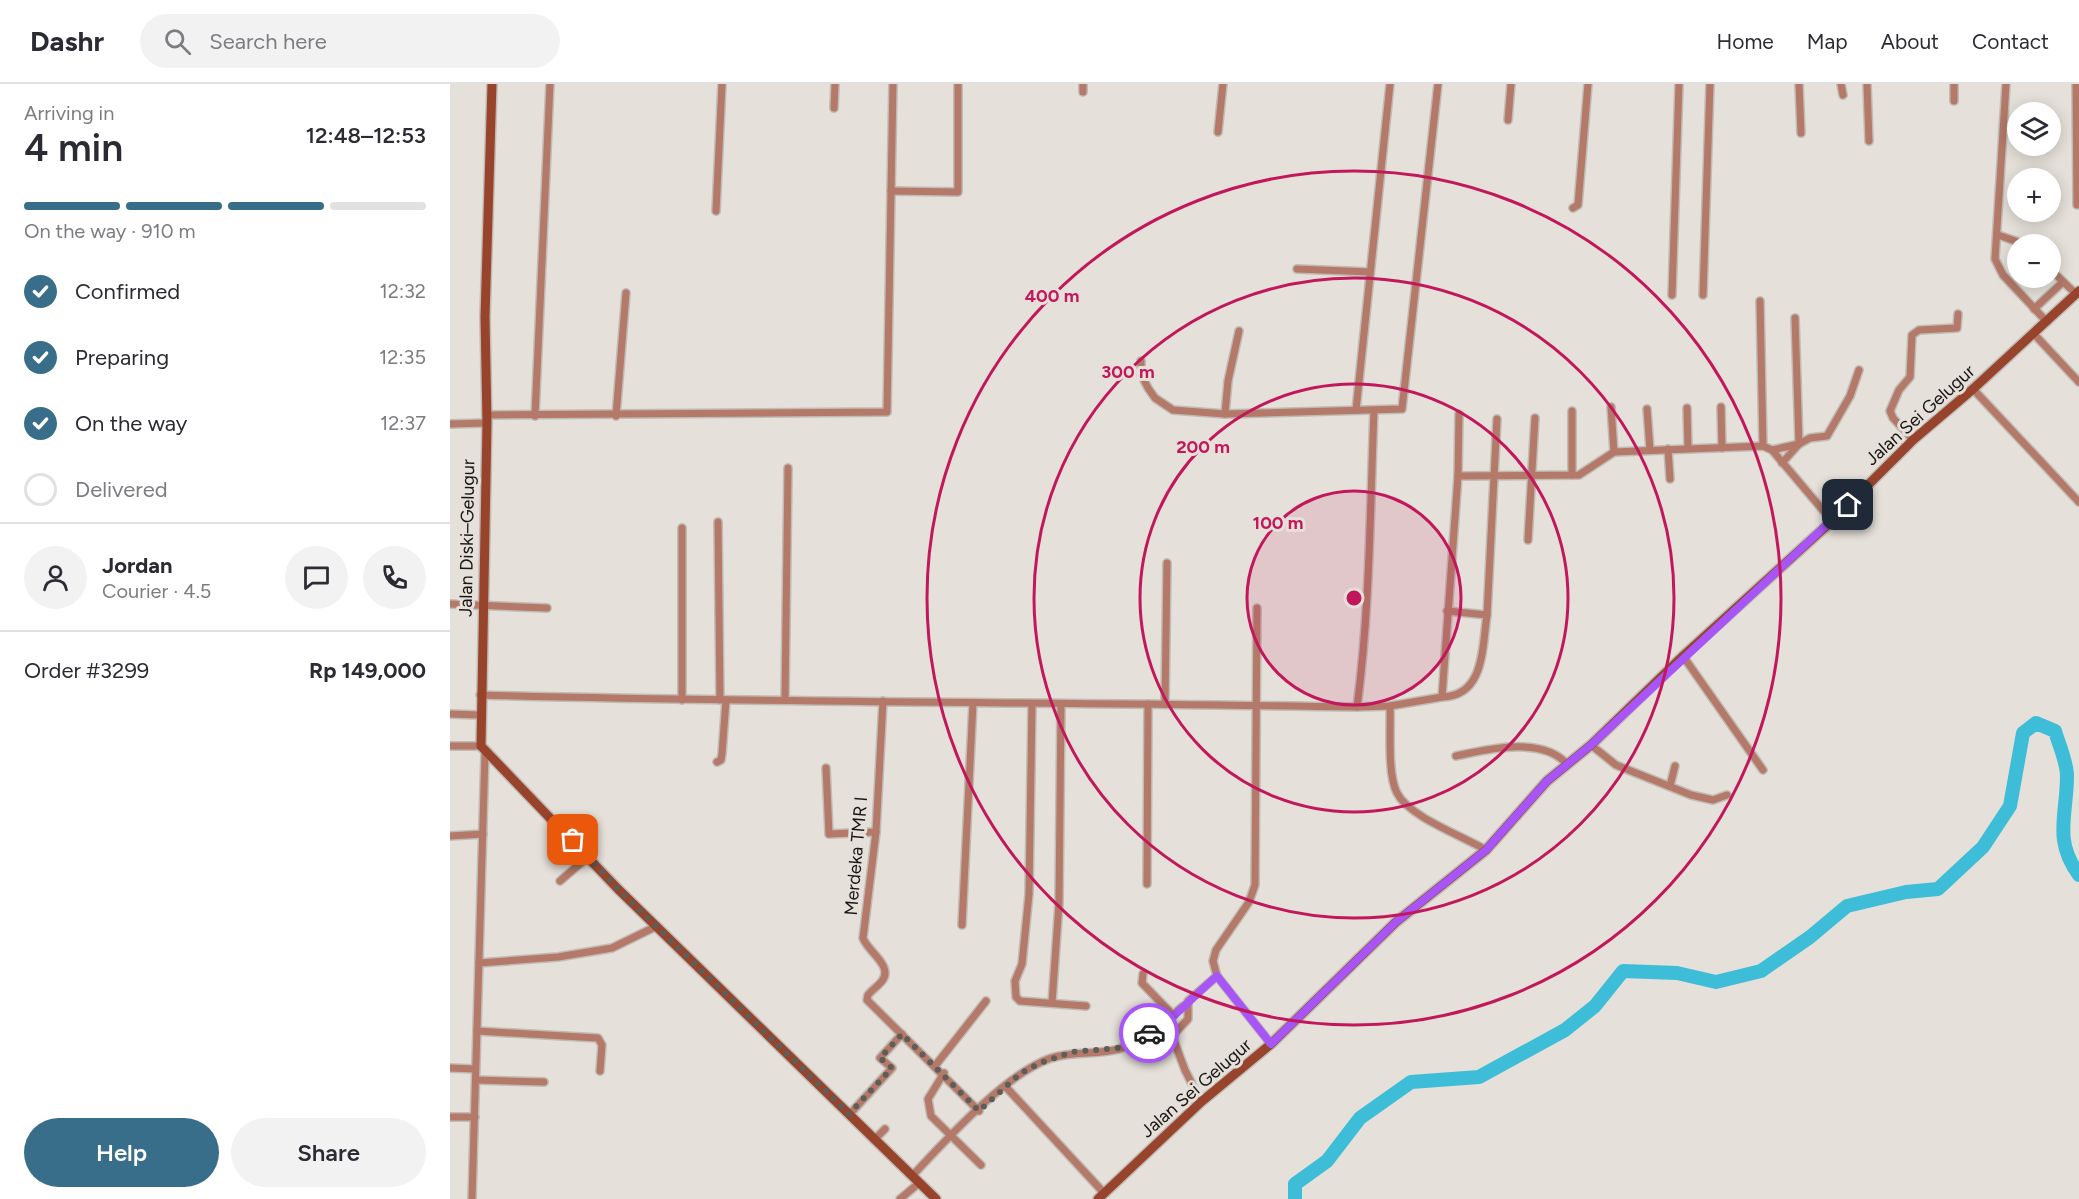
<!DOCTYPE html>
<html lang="en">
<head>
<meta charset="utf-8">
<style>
	:root { --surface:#fff; --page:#f2f2f3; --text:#2b2b33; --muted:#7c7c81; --line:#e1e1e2; --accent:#396e8a }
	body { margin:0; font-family:Figtree,sans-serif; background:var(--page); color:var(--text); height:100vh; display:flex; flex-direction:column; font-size:22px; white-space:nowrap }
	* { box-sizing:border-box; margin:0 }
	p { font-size:20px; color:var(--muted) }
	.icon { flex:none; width:33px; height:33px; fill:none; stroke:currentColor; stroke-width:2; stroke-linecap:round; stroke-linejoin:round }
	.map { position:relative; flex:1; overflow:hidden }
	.panel { display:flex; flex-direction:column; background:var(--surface); width:450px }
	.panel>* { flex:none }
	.controls { position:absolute; left:1557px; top:18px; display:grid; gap:12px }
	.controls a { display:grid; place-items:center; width:54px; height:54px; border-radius:50%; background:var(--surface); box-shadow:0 3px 15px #0003; font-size:30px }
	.pin { position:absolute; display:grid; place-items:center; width:51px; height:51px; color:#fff; margin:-26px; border-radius:12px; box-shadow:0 3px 9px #0006 }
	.courier { position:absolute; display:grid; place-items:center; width:60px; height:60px; margin:-30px; border:4px solid #a855f7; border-radius:50%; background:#fff; color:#222; box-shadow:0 2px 8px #0007 }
	.overview em { font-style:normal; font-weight:600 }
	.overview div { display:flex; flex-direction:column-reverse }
	.overview { display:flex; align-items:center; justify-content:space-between; height:102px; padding:0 24px }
	h1 { font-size:39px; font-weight:600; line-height:45px }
	.bar { display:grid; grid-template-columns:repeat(4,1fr); gap:9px 6px; align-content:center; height:72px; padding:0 24px }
	.bar i { height:8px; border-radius:4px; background:var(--line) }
	.bar .active { background:var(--accent) }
	.bar p { grid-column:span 4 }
	.line { display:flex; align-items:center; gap:15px; padding:0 24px; border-top:2px solid var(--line) }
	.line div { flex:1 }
	.round { display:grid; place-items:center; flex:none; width:63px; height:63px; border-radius:32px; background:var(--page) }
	ol { padding:0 24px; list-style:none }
	li { display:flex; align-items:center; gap:18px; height:66px }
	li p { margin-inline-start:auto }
	li .icon { padding:6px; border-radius:50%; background:var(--accent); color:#fff; stroke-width:4 }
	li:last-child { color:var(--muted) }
	li i { width:33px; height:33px; border:3px solid var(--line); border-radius:50% }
	.action { display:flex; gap:12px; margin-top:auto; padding:12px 24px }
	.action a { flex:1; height:69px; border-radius:36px; background:var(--accent); color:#fff; font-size:24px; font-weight:600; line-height:69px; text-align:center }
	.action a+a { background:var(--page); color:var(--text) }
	header { display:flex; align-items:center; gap:36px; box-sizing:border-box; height:84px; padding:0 30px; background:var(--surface); border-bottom:2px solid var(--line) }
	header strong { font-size:28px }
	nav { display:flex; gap:33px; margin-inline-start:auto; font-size:21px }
	.search { width:420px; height:54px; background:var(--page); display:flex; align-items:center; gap:15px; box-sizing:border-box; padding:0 21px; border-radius:33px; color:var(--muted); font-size:22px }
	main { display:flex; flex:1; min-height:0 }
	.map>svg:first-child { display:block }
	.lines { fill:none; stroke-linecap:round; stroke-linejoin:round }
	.river { stroke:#3dbdd7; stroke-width:14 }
	.minor-casing { stroke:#c0bcb5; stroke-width:10 }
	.secondary-casing { stroke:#c0bcb5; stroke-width:12 }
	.minor { stroke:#b47969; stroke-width:7 }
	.secondary { stroke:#98442d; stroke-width:9 }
	.done { stroke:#5f5d58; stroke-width:6; stroke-dasharray:0 10.8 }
	.route { stroke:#a855f7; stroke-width:8 }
	.ring { fill:none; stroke:#c2185b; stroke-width:3 }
	.labels { text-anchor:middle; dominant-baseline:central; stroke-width:6; stroke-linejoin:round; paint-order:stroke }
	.street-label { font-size:18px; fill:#171613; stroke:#e5e0d9 }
	.centre { fill:#c2185b; stroke:#e5e0d9; stroke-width:3 }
	.ring-label { font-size:18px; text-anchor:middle; font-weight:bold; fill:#c2185b; stroke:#e5e0d9; stroke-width:6; stroke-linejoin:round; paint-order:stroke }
</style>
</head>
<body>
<header>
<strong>Dashr</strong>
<div class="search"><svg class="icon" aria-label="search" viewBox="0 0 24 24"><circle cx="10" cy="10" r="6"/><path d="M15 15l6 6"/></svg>Search here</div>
<nav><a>Home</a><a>Map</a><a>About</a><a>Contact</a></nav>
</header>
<main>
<section class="panel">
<div class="overview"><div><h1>4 min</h1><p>Arriving in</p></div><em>12:48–12:53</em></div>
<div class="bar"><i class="active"></i><i class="active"></i><i class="active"></i><i></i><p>On the way · 910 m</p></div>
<ol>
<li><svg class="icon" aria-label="check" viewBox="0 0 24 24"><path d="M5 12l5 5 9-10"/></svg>Confirmed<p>12:32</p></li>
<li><svg class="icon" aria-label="check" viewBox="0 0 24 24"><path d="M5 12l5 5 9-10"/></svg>Preparing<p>12:35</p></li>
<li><svg class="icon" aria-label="check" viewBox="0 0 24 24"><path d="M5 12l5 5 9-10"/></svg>On the way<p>12:37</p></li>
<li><i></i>Delivered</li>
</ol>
<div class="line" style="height:108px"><a class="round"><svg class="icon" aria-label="person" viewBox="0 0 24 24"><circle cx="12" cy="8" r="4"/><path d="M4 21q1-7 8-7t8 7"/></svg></a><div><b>Jordan</b><p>Courier · 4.5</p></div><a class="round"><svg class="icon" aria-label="chat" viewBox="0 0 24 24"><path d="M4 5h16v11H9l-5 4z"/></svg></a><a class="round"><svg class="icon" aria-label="phone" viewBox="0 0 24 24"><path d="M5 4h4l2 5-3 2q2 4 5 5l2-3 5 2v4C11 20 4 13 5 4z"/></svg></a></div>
<div class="line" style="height:78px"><div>Order #3299</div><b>Rp 149,000</b></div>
<div class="action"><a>Help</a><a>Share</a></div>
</section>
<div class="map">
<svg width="1629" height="1115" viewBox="0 0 1629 1115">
	<rect width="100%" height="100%" fill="#e5e0d9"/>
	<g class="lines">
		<path class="river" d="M845 1115V1100L877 1077 910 1034 961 998 1029 993 1115 946 1145 922 1173 887 1227 889 1266 898 1311 887 1360 853 1397 822 1456 808 1488 805 1533 763 1560 722 1573 649 1586 639 1605 647C1609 661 1617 678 1617 692 1617 731 1603 756 1629 791"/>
		<g class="minor-casing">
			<g id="minor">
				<path d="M1349 0 1351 49"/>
				<path d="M1391 0 1393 11"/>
				<path d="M1417 0 1419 57"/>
				<path d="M1504 0V17"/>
				<path d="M1556 0 1545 175 1553 191 1597 238"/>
				<path d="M1626 0 1627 121"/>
				<path d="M633 8V0"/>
				<path d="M384 24 385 0"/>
				<path d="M1058 36 1061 0"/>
				<path d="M768 48 773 0"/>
				<path d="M441 107 508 108V0"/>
				<path d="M1123 124 1128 121 1138 0"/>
				<path d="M266 127 272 0"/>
				<path d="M1548 151 1574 160"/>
				<path d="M847 185 920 188"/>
				<path d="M1600 185 1626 210"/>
				<path d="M1222 211 1229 0"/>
				<path d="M1253 211 1260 0"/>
				<path d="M1310 217 1313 362"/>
				<path d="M1584 225 1613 198"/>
				<path d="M1583 249 1629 298"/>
				<path d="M691 277V290L698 304 705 314 723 326 775 330 952 325 988 0"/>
				<path d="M1523 305 1629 418"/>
				<path d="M1161 323 1164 368"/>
				<path d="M1271 323 1272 364"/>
				<path d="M1237 324 1238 364"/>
				<path d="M1197 325 1200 366"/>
				<path d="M906 326 940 0"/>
				<path d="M775 330 778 297 789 247"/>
				<path d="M36 331 437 328 443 0"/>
				<path d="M85 332 100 0"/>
				<path d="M166 332 176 209"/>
				<path d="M0 340 37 339"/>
				<path d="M1463 356 1443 334 1440 327 1449 306 1460 293 1462 251 1469 246 1507 244 1508 230"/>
				<path d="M1218 365 1220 395"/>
				<path d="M1322 366 1349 360 1360 354 1377 352 1400 312 1409 286"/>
				<path d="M1332 379 1349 360 1345 234"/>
				<path d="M1122 391V327"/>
				<path d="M1008 392 1129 391 1164 368 1313 362 1322 366 1382 437"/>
				<path d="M268 438 270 616"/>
				<path d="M1078 456 1085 334"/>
				<path d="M0 520 97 524"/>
				<path d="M807 524 805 801 799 818 766 866 763 877 767 892 821 960"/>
				<path d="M997 527 1037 531 1047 335"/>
				<path d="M1233 572 1313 686"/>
				<path d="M30 611C322 619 614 618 907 623L940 622 992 613 1008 392 1009 330"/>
				<path d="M992 613C1035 612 1032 563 1037 531"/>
				<path d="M335 615 338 384"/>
				<path d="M232 616V444"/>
				<path d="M433 617 426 748 413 854C417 867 444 882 432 897 428 902 422 906 418 911L417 916 529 1027"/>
				<path d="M715 620 717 479"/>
				<path d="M582 621 579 810 572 880 565 897 566 913 570 917 636 922"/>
				<path d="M940 622C941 645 937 689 947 709 959 733 1013 752 1036 766"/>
				<path d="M907 623C920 525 920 425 924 327"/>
				<path d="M0 630 29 631"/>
				<path d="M1141 661 1166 681 1241 711 1263 716 1277 711"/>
				<path d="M0 662H31"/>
				<path d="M1006 672C1039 665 1092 652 1117 680"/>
				<path d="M267 678 271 676 272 670 276 616"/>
				<path d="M376 684 379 750 426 748"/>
				<path d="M1220 702 1225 682"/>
				<path d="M0 752 33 750"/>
				<path d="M110 797 139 772"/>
				<path d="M697 800 698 620"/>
				<path d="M512 841 523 619"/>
				<path d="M29 879 108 873 162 864 207 842"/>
				<path d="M693 890 692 899 722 930"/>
				<path d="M602 919 609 819 611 621"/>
				<path d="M27 947 148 954 152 961 150 987"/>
				<path d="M485 982 536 917"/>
				<path d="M0 984 25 985"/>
				<path d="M494 989 478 1015 481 1032 531 1081"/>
				<path d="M26 996 94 998"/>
				<path d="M555 1002 654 1109"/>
				<path d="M751 1018 735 986 723 954 724 950 738 935V917L767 892"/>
				<path d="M399 1031 442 984 430 974 452 950"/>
				<path d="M0 1033H25"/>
				<path d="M424 1056 435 1045"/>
				<path d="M462 1092C496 1056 555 990 601 974 624 967 647 971 669 965 683 960 701 949 714 941 723 934 726 925 737 920"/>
				<path d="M22 1115 35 670"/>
				<path d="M450 1115 469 1099"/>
			</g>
		</g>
		<g class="secondary-casing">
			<g id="secondary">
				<path d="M42 0 35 233 37 339 31 662 168 805 486 1115"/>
				<path d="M648 1115 751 1018 821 960 946 838 1036 766 1097 697 1141 661 1233 572 1382 437 1463 356 1523 305 1629 207"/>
			</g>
		</g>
		<use href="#minor" class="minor"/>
		<use href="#secondary" class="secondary"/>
	</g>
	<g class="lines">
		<path class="done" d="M123 756 168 805 399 1030 442 984 430 974 452 950 529 1027 571 989 590 979 622 968 669 964 699 949"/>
		<path class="route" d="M699 949C725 935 744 911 767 892L821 960 946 838 1036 766 1097 697 1141 661 1398 421"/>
	</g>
	<circle cx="904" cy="514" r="107" fill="#c2185b" fill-opacity=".12"/>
	<g class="ring">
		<circle cx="904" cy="514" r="107"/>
		<circle cx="904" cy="514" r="214"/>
		<circle cx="904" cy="514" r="320"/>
		<circle cx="904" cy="514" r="427"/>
	</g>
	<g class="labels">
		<g class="street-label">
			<text transform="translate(1470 331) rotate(-42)">Jalan Sei Gelugur</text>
			<text transform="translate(17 454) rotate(-89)">Jalan Diski–Gelugur</text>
			<text transform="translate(406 772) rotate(-85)">Merdeka TMR I</text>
			<text transform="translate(746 1004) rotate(-41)">Jalan Sei Gelugur</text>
		</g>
	</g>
	<circle cx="904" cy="514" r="9" class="centre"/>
	<g class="ring-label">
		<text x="602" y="218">400 m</text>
		<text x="678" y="294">300 m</text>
		<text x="753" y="369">200 m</text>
		<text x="828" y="445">100 m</text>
	</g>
</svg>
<div class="controls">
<a><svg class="icon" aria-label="layers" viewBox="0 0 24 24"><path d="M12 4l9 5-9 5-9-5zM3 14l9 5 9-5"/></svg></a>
<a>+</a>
<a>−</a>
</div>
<div class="pin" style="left:123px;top:756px;background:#ea580c"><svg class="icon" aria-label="bag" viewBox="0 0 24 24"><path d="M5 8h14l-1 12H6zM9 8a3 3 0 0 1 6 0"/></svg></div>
<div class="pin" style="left:1398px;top:421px;background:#1f2937"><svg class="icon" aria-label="home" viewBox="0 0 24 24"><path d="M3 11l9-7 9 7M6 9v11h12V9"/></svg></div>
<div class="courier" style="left:699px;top:949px"><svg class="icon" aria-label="car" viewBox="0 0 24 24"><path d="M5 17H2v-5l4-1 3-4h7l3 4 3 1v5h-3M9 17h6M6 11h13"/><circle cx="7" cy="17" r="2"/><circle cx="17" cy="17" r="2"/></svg></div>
</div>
</main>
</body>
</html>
